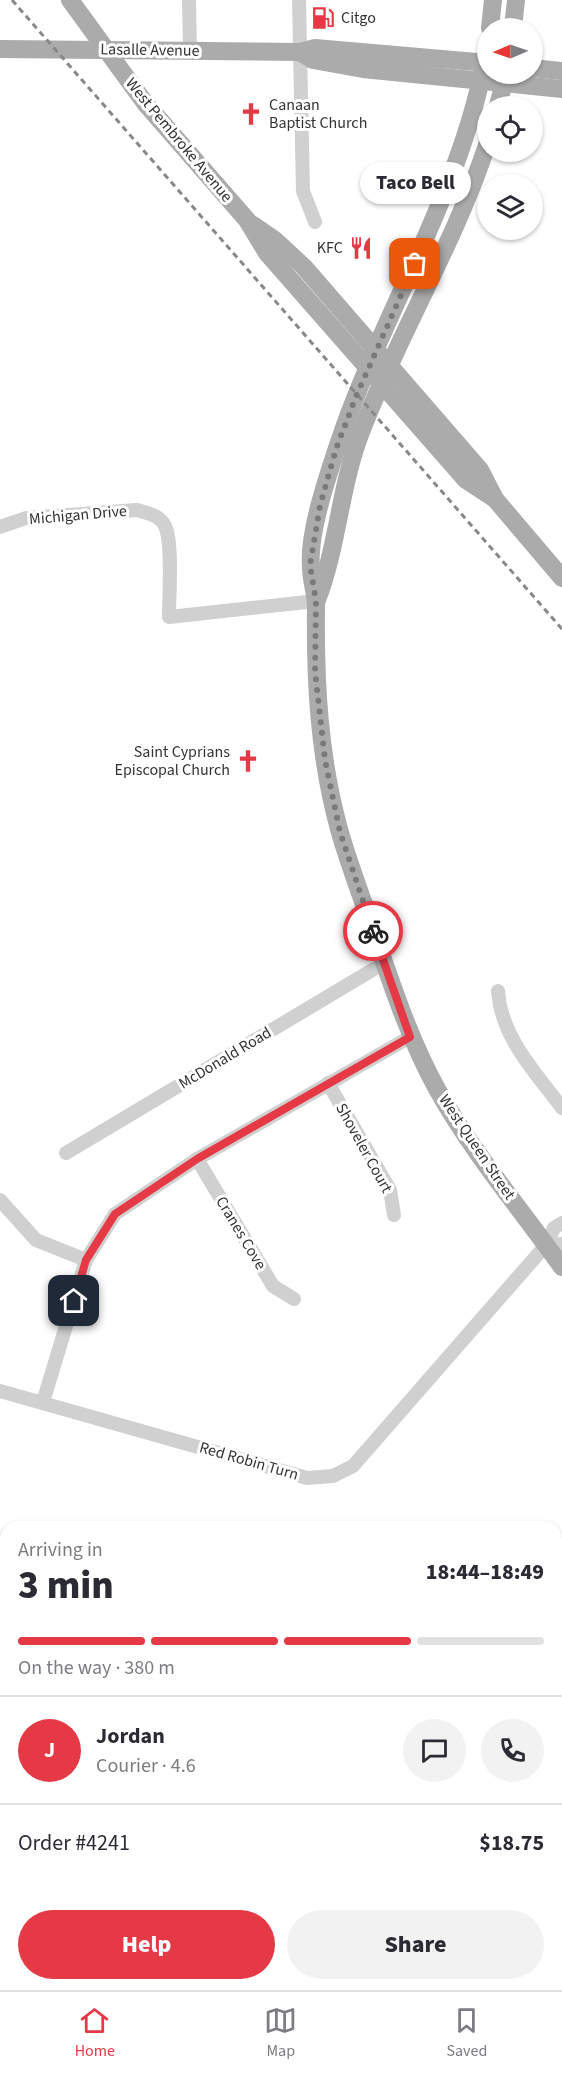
<!DOCTYPE html>
<html lang="en">
<head>
<meta charset="utf-8">
<style>
	:root { --surface:#fff; --page:#f2f2f3; --text:#2b2b33; --muted:#7c7c81; --line:#e1e1e2; --accent:#e63946 }
	body { margin:0; font-family:"Source Sans 3",sans-serif; background:var(--page); color:var(--text); height:100vh; display:flex; flex-direction:column; font-size:22px; white-space:nowrap }
	* { box-sizing:border-box; margin:0 }
	p { font-size:20px; color:var(--muted) }
	.icon { flex:none; width:33px; height:33px; fill:none; stroke:currentColor; stroke-width:2; stroke-linecap:round; stroke-linejoin:round }
	.map { position:relative; flex:1; overflow:hidden }
	.details { position:absolute; left:0px; top:1521px; width:562px; height:470px; display:flex; flex-direction:column; background:var(--surface); border-radius:18px 18px 0 0; box-shadow:0 2px 4px #0004 }
	.details>* { flex:none }
	.needle { width:39px; rotate:268deg }
	.tools { position:absolute; left:477px; top:18px; display:grid; gap:12px }
	.tools a { display:grid; place-items:center; width:66px; height:66px; border-radius:50%; background:var(--surface); box-shadow:0 2px 4px #0004; font-size:30px }
	.pin { position:absolute; display:grid; place-items:center; width:51px; height:51px; color:#fff; margin:-26px; border-radius:12px; box-shadow:0 3px 9px #0006 }
	.courier { position:absolute; display:grid; place-items:center; width:60px; height:60px; margin:-30px; border:4px solid #e63946; border-radius:50%; background:#fff; color:#222; box-shadow:0 2px 8px #0007 }
	.bubble { position:absolute; height:42px; border-radius:21px; background:var(--surface); box-shadow:0 2px 4px #0004; font-size:20px; font-weight:800; line-height:42px; text-align:center }
	.overview em { font-style:normal; font-weight:800 }
	.overview div { display:flex; flex-direction:column-reverse }
	.overview { display:flex; align-items:center; justify-content:space-between; height:102px; padding:0 18px }
	h1 { font-size:39px; font-weight:800; line-height:45px }
	.bar { display:grid; grid-template-columns:repeat(4,1fr); gap:9px 6px; align-content:center; height:72px; padding:0 18px }
	.bar i { height:8px; border-radius:4px; background:var(--line) }
	.bar .active { background:var(--accent) }
	.bar p { grid-column:span 4 }
	.line { display:flex; align-items:center; gap:15px; padding:0 18px; border-top:2px solid var(--line) }
	.line div { flex:1 }
	.round { display:grid; place-items:center; flex:none; width:63px; height:63px; border-radius:32px; background:var(--page) }
	.button { display:flex; gap:12px; margin-top:auto; padding:12px 18px }
	.button a { flex:1; height:69px; border-radius:36px; background:var(--accent); color:#fff; font-size:24px; font-weight:800; line-height:69px; text-align:center }
	.button a+a { background:var(--page); color:var(--text) }
	.dock { display:flex; justify-content:space-around; align-items:center; height:84px; border-top:2px solid var(--line); background:var(--surface); font-size:16px; color:var(--muted) }
	.dock a { display:grid; justify-items:center; gap:3px }
	.dock .active { color:var(--accent) }
	.map>svg:first-child { display:block }
	.green { fill:#e6ecdf }
	.lines { fill:none; stroke-linecap:round; stroke-linejoin:round }
	.minor { stroke:#d0d0d0; stroke-width:14 }
	.major { stroke:#ababab; stroke-width:18 }
	.rail { stroke:#888; stroke-width:3; stroke-dasharray:6 4.5; stroke-linecap:butt }
	.done { stroke:#7a7a7a; stroke-width:6; stroke-dasharray:0 10.8 }
	.route { stroke:#e63946; stroke-width:8 }
	.labels { text-anchor:middle; dominant-baseline:central; stroke-width:6; stroke-linejoin:round; paint-order:stroke }
	.poi-label { font-size:16px; fill:#333; stroke:#fff; text-anchor:start }
	.street-label { font-size:16px; fill:#333; stroke:#fff }
</style>
</head>
<body>
<div class="map">
<svg width="562" height="1990" viewBox="0 0 562 1990">
	<rect width="100%" height="100%" fill="#fff"/>
	<g class="green">
		<path d="M6 1535V1635H0V1538Z"/>
		<path d="M0 1780 6 1786V1984L143 1985 141 1990H0Z"/>
	</g>
	<g class="lines">
		<g class="minor">
			<path d="M189 0 190 50"/>
			<path d="M299 0 303 191 315 222"/>
			<path d="M0 527 26 518 137 510C147 513 160 515 165 526 173 542 169 596 169 617L316 601"/>
			<path d="M498 991C501 1037 535 1072 562 1108"/>
			<path d="M328 1083 390 1190 394 1215"/>
			<path d="M66 1153 384 963"/>
			<path d="M197 1159 273 1286 294 1299"/>
			<path d="M0 1200 36 1240 86 1260"/>
			<path d="M546 1245 562 1244"/>
			<path d="M0 1391 307 1478 333 1476 353 1466 546 1245 554 1228 562 1223"/>
			<path d="M43 1402 86 1260 115 1214 197 1159 410 1037"/>
			<path d="M556 1726 562 1724"/>
			<path d="M556 1763 562 1775"/>
			<path d="M556 1919 562 1902"/>
			<path d="M370 1984 386 1990"/>
			<path d="M534 1990 536 1984"/>
		</g>
		<g class="major">
			<path d="M70 0 145 103 247 220 267 253 466 480 495 499"/>
			<path d="M490 28 493 0"/>
			<path d="M513 28 516 0"/>
			<path d="M488 44C465 187 383 310 338 445 327 478 308 534 311 567 311 581 316 593 316 607 315 682 319 756 339 829 349 865 363 900 375 936 393 988 410 1040 437 1089 472 1152 520 1208 562 1267"/>
			<path d="M0 49 300 52 315 48 488 63"/>
			<path d="M300 52 313 60 363 69 562 89"/>
			<path d="M532 68 562 71"/>
			<path d="M498 106 506 74"/>
			<path d="M253 225 276 241 304 267 480 470 495 499 562 578"/>
			<path d="M317 600C338 546 340 486 361 432 399 333 455 243 488 142"/>
		</g>
		<path class="rail" d="M12 0 562 629"/>
	</g>
	<g class="lines">
		<path class="done" d="M373 931 340 832 325 760 315 671 316 601 310 565 320 506 336 449 357 394 415 264"/>
		<path class="route" d="M74 1301 86 1260 115 1214 197 1159 410 1037 373 931"/>
	</g>
	<defs>
		<g id="fuel-bare" transform="scale(1.8)"><path d="M-5.5-6h7V0h2V4h1.3V-2.5L3-4.5l.8-.8L6-3V5H2.5V1h-1V6h-7ZM-4.2-4.7v3.2H.2V-4.7Z" fill="#e63946" stroke="#fff" stroke-width="2.5" paint-order="stroke"/></g>
		<g id="church-bare" transform="scale(1.8)"><path d="M-1.2-6h2.4v3.5h3.3v2.4h-3.3V6h-2.4V-.1h-3.3v-2.4h3.3Z" fill="#e63946" stroke="#fff" stroke-width="2.5" paint-order="stroke"/></g>
		<g id="restaurant-bare" transform="scale(1.8)"><path d="M-5-6h1v4h1v-4h1v4h1v-4h1v5L-1.5 .5V6h-2V.5L-5-1ZM5-6V6H3V1.5H1.5Q1.5-4 5-6Z" fill="#e63946" stroke="#fff" stroke-width="2.5" paint-order="stroke"/></g>
	</defs>
	<g fill-rule="evenodd">
		<use href="#fuel-bare" x="323" y="18"/>
		<use href="#church-bare" x="251" y="114"/>
		<use href="#restaurant-bare" x="361" y="248"/>
		<use href="#church-bare" x="248" y="761"/>
	</g>
	<g class="labels">
		<g class="poi-label">
			<text x="341" y="18">Citgo</text>
			<text x="269" y="105">Canaan<tspan x="269" dy="18">Baptist Church</tspan></text>
			<text x="343" y="248" text-anchor="end">KFC</text>
			<text x="230" y="752" text-anchor="end">Saint Cyprians<tspan x="230" dy="18">Episcopal Church</tspan></text>
		</g>
		<g class="street-label">
			<text transform="translate(150 50) rotate(1)">Lasalle Avenue</text>
			<text transform="translate(179 140) rotate(50)">West Pembroke Avenue</text>
			<text transform="translate(78 515) rotate(-5)">Michigan Drive</text>
			<text transform="translate(225 1058) rotate(-31)">McDonald Road</text>
			<text transform="translate(477 1147) rotate(56)">West Queen Street</text>
			<text transform="translate(364 1148) rotate(61)">Shoveler Court</text>
			<text transform="translate(241 1233) rotate(59)">Cranes Cove</text>
			<text transform="translate(249 1461) rotate(16)">Red Robin Turn</text>
		</g>
	</g>
</svg>
<div class="tools">
<a><svg class="needle" viewBox="-14 -14 28 28"><path d="M0-13l5 13h-10z" fill="#e53935"/><path d="M0 13l5-13h-10z" fill="#7c7c81"/></svg></a>
<a><svg class="icon" aria-label="locate" viewBox="0 0 24 24"><circle cx="12" cy="12" r="6"/><path d="M12 2v4M12 18v4M2 12h4M18 12h4"/></svg></a>
<a><svg class="icon" aria-label="layers" viewBox="0 0 24 24"><path d="M12 4l9 5-9 5-9-5zM3 14l9 5 9-5"/></svg></a>
</div>
<div class="pin" style="left:415px;top:264px;background:#ea580c"><svg class="icon" aria-label="bag" viewBox="0 0 24 24"><path d="M5 8h14l-1 12H6zM9 8a3 3 0 0 1 6 0"/></svg></div>
<div class="pin" style="left:74px;top:1301px;background:#1f2937"><svg class="icon" aria-label="home" viewBox="0 0 24 24"><path d="M3 11l9-7 9 7M6 9v11h12V9"/></svg></div>
<div class="courier" style="left:373px;top:931px"><svg class="icon" aria-label="bike" viewBox="0 0 24 24"><circle cx="6" cy="16" r="4"/><circle cx="18" cy="16" r="4"/><path d="M6 16l4-8h5l3 8M10 8l3 8H6M13 5h3"/></svg></div>
<div class="bubble" style="left:360px;top:162px;width:111px">Taco Bell</div>
<section class="details">
<div class="overview"><div><h1>3 min</h1><p>Arriving in</p></div><em>18:44–18:49</em></div>
<div class="bar"><i class="active"></i><i class="active"></i><i class="active"></i><i></i><p>On the way · 380 m</p></div>
<div class="line" style="height:108px"><b class="round" style="background:var(--accent);color:#fff">J</b><div><b>Jordan</b><p>Courier · 4.6</p></div><a class="round"><svg class="icon" aria-label="chat" viewBox="0 0 24 24"><path d="M4 5h16v11H9l-5 4z"/></svg></a><a class="round"><svg class="icon" aria-label="phone" viewBox="0 0 24 24"><path d="M5 4h4l2 5-3 2q2 4 5 5l2-3 5 2v4C11 20 4 13 5 4z"/></svg></a></div>
<div class="line" style="height:78px"><div>Order #4241</div><b>$18.75</b></div>
<div class="button"><a>Help</a><a>Share</a></div>
</section>
</div>
<nav class="dock">
<a class="active"><svg class="icon" aria-label="home" viewBox="0 0 24 24"><path d="M3 11l9-7 9 7M6 9v11h12V9"/></svg>Home</a>
<a><svg class="icon" aria-label="map" viewBox="0 0 24 24"><path d="M3 6l6-2 6 2 6-2v14l-6 2-6-2-6 2zM9 4v14M15 6v14"/></svg>Map</a>
<a><svg class="icon" aria-label="saved" viewBox="0 0 24 24"><path d="M7 4h10v16l-5-4-5 4z"/></svg>Saved</a>
</nav>
</body>
</html>
